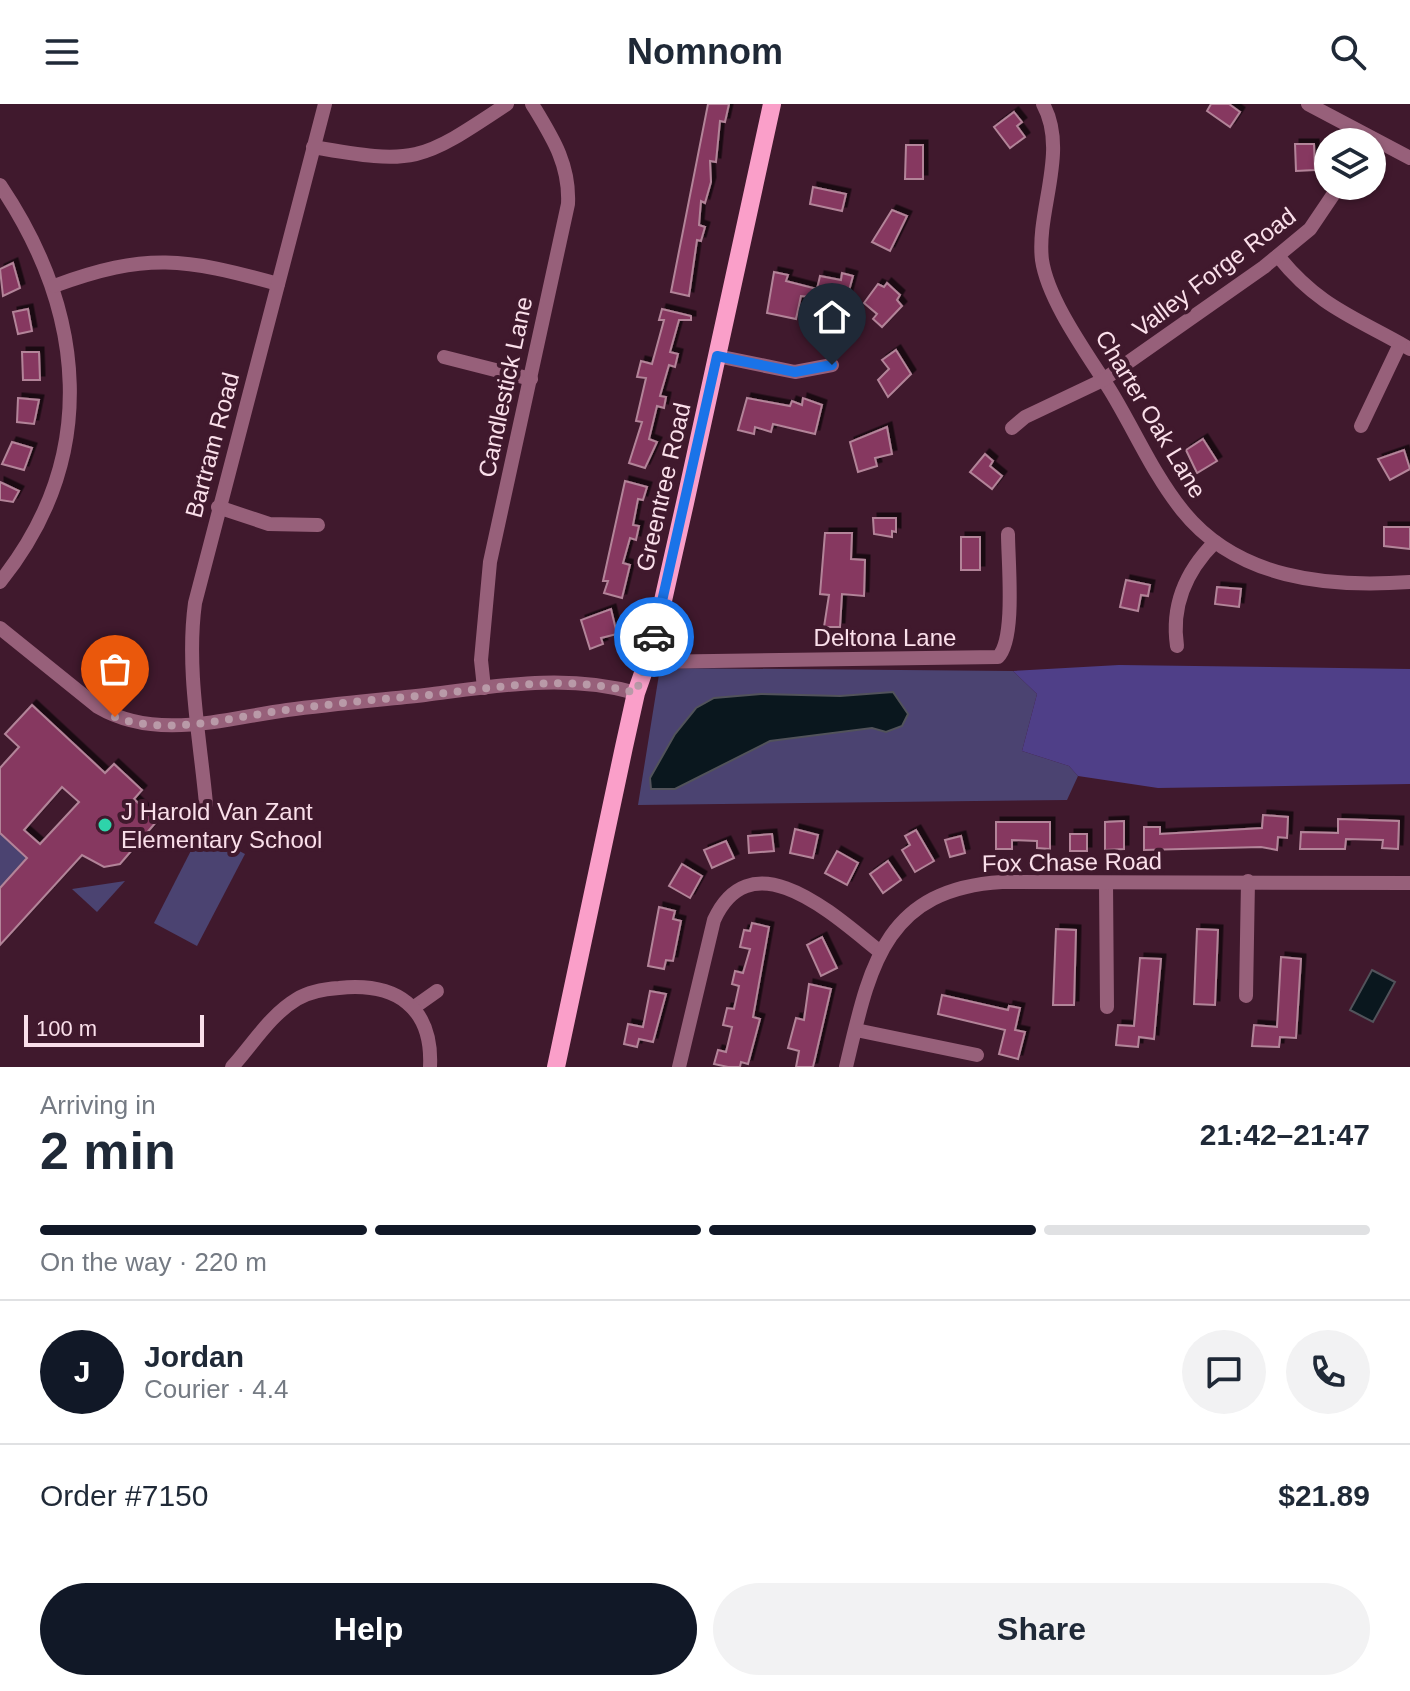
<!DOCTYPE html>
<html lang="en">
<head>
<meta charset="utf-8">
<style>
	:root { --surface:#fff; --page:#f2f2f3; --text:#1f2937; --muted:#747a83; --line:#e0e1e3; --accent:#111827 }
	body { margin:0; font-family:Arial,sans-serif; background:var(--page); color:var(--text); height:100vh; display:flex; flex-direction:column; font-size:30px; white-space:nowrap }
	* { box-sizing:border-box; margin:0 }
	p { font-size:26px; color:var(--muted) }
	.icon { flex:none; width:44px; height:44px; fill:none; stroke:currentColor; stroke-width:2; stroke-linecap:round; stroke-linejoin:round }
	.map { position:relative; height:963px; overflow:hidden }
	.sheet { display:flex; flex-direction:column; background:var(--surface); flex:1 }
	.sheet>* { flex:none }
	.fabs { position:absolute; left:1314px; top:24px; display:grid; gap:16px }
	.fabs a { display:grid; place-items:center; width:72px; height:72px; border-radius:50%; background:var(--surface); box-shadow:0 2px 6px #0004; font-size:40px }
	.scale { position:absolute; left:24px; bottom:20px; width:180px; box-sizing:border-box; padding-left:8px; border:4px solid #fadfea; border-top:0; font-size:22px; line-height:28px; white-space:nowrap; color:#fadfea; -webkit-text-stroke:6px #40192d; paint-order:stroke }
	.pin { position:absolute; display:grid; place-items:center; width:68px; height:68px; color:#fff; margin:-82px -34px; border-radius:50% 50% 50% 0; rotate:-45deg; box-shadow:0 0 8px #0007 }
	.pin .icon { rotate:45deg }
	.courier { position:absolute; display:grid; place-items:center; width:80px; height:80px; margin:-40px; border:6px solid #1a73e8; border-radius:50%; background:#fff; color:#222; box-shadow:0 2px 10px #0007 }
	.overview em { font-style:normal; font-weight:600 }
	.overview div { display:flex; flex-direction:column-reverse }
	.overview { display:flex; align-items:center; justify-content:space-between; height:136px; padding:0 40px }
	h1 { font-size:52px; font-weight:600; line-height:60px }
	.bar { display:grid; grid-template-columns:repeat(4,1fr); gap:12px 8px; align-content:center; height:96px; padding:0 40px }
	.bar i { height:10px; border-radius:6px; background:var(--line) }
	.bar .current { background:var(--accent) }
	.bar p { grid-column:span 4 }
	.line { display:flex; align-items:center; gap:20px; padding:0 40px; border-top:2px solid var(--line) }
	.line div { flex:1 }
	.round { display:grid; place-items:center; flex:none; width:84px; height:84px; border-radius:42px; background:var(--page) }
	.button { display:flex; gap:16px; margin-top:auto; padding:16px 40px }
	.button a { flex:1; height:92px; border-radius:48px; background:var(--accent); color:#fff; font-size:32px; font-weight:600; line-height:92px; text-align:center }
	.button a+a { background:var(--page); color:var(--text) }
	header { display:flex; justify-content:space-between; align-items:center; height:104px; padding:0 40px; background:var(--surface); font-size:36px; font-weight:600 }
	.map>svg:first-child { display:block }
	.green { fill:#4b4371 }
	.forest { fill:#4f3f88 }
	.water { fill:#0a171e; stroke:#52535b; stroke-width:2 }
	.building { fill:#863960; stroke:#b38499; stroke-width:2; fill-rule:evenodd; filter:url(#shadow) }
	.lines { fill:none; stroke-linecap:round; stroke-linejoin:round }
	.minor { stroke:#97607a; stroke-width:14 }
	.major { stroke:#fa9fc9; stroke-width:18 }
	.done { stroke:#b99aa8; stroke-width:8; stroke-dasharray:0 14.4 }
	.route { stroke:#1a73e8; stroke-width:10 }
	.poi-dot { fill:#2ed4aa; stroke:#40192d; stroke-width:3 }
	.labels { text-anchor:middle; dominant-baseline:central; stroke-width:8; stroke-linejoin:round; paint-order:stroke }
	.street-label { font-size:24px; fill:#fadfea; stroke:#40192d }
	.poi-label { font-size:24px; fill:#fadfea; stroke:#40192d; text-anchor:start }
</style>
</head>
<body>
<header><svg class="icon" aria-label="menu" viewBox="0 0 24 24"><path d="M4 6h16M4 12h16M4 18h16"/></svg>Nomnom<svg class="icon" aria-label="search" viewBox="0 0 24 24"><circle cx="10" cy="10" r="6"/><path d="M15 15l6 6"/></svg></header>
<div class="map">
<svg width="1410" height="963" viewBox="0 0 1410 963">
	<defs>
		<filter id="shadow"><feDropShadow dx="4.5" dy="-4.5" stdDeviation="0" flood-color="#0009"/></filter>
	</defs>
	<rect width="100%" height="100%" fill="#40192d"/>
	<g class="green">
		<path d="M660 564 1013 567 1037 590 1022 647 1069 662 1078 672 1067 696 638 701Z"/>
		<path d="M201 727 245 750 197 842 154 819Z"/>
		<path d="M0 729 27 754 0 784Z"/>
		<path d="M125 777 97 808 72 785Z"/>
	</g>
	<path class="forest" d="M1119 561 1410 565V680L1158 684 1078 672 1069 662 1022 647 1037 590 1013 567Z"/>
	<g class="water">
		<path d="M893 588 908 610 902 622 886 628 872 624 770 637 675 685H651L650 674 675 630 696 604 714 594 761 590 840 592Z"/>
		<path d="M1372 866 1395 878 1373 918 1350 906Z"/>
	</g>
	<g class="building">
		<path d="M708 0H729L725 18 720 17 716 58 710 57 711 78 705 99 701 97 699 121 705 123 701 137 697 136 689 192 671 188Z"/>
		<path d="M1211 0H1229L1240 8 1230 23 1207 7Z"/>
		<path d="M1014 8 1022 18 1017 22 1025 33 1010 44 994 23Z"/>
		<path d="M1295 40H1314L1315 66 1296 67Z"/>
		<path d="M906 41H923V75H905Z"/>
		<path d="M813 83 846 90 842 107 810 100Z"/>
		<path d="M892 106 907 112 890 147 872 138Z"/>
		<path d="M13 159 20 184 3 192 0 165Z"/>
		<path d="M774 168 788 171 786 177 817 185 820 172 841 176 842 169 853 172 844 205 831 203 832 195 801 192 796 215 767 209Z"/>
		<path d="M887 179 900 191 897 196 902 202 882 223 873 215 877 210 864 199 878 180 884 183Z"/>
		<path d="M28 205 32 227 18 230 13 208Z"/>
		<path d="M662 205 691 212V216H679L670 248 678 250 675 263 669 261 660 292 666 293 664 304 657 302 649 335 657 338 645 364 629 359 642 318 636 317 646 274 637 273 641 257 652 260 664 216H659Z"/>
		<path d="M896 246 911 270 888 293 878 276 889 265 882 256Z"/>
		<path d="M22 248H39L40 276H23Z"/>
		<path d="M18 294 39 296 34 320 17 318Z"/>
		<path d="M747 294 790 302 792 297 802 301 803 294 822 301 815 330 773 320 771 328 755 323 754 330 738 326Z"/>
		<path d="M887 323 892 350 875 354 877 362 858 368 850 338Z"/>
		<path d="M1203 335 1217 357 1197 369 1186 346Z"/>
		<path d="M12 338 32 344 24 366 2 360Z"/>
		<path d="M1404 346 1410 365 1390 376 1378 355Z"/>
		<path d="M985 350 993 357 990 362 1002 372 992 385 970 368Z"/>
		<path d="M625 377 647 383 643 396 638 395 633 421 639 422 636 436 630 434 623 459 630 461 622 494 604 489 608 477H603Z"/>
		<path d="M0 378 19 387 13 398 0 396Z"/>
		<path d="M873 414H896V428L892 427V433L874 430Z"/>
		<path d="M1384 423H1410V445L1384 442Z"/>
		<path d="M825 429H852L851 455 865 456 864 492 842 490 840 523H824L829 491 820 490Z"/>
		<rect x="961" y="433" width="19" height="33"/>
		<path d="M1126 476 1150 481 1148 492 1141 491 1138 507 1120 503Z"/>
		<path d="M1217 483 1241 485 1239 503 1215 500Z"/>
		<path d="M611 505 617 530 601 534 603 540 590 545 581 516Z"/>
		<path d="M32 601 105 669 114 660 142 686 134 695 157 717 120 760 104 763 82 751 0 841V784L27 754 0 729V664L19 643 5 630ZM62 683 79 698 40 740 24 726Z"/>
		<path d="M1263 711 1288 713 1287 734 1278 733 1277 746 1261 743 1144 746V723H1160V730L1262 724Z"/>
		<path d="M1338 715 1399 717 1398 745 1382 744 1383 736 1346 735 1345 745H1300L1301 728 1338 729Z"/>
		<path d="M1124 717V745L1105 746V718Z"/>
		<path d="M996 718H1050V745L1037 744V737L1012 736V745H996Z"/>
		<path d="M795 725 818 731 813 754 790 749Z"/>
		<path d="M916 726 934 757 915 768 902 746 910 741 905 732Z"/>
		<path d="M772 730 774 747 749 749 748 732Z"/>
		<rect x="1070" y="730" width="17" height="17"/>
		<path d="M961 732 965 749 950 753 945 736Z"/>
		<path d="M726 737 734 754 712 764 704 746Z"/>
		<path d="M837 747 858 759 847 781 825 769Z"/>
		<path d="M888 757 901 776 883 789 870 770Z"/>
		<path d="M682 760 702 772 690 794 669 782Z"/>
		<path d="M659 803 675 807 673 815 681 817 673 857 666 856 664 865 648 862Z"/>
		<path d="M752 819 769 823 753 913 760 915 748 960 741 958 740 963H728L714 960 718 946 726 948 732 923 723 921 727 904 734 905 739 882 732 880 735 867 743 869 750 845 740 843 744 826 750 827Z"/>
		<path d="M1056 825 1076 826 1074 901H1053Z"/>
		<path d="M1197 825 1218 826 1215 901 1194 900Z"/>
		<path d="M822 833 837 864 821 872 807 841Z"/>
		<path d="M1281 853 1301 855 1296 934 1280 933 1279 943 1252 942 1254 921 1277 923Z"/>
		<path d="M1140 854 1161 855 1154 935 1139 933 1138 943 1116 941 1118 921 1134 922Z"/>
		<path d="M809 880 831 885 813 963H796L799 947 788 944 796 914 804 916Z"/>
		<path d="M650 887 666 890 653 938 639 935 637 943 624 940 628 920 643 923Z"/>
		<path d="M942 891 1008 906 1009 902 1020 904 1015 926 1025 928 1018 955 999 950 1005 926 938 910Z"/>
	</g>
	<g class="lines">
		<g class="minor">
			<path d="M1043 0C1069 47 1036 107 1042 156 1048 197 1088 251 1110 286 1134 325 1153 370 1182 406 1237 475 1327 484 1410 478"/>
			<path d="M1308 0 1410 54"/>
			<path d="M313 43C416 61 420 58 507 0"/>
			<path d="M0 81C86 209 100 353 0 478"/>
			<path d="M1278 152C1320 204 1355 213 1410 245"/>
			<path d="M54 182C147 148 184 154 278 180"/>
			<path d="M717 252 795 268 832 261"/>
			<path d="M444 253 531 275"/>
			<path d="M1361 322 1400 240"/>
			<path d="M1012 324 1025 313 1103 276 1264 163 1310 125 1339 82"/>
			<path d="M218 403 269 420 318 421"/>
			<path d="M0 524 98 603C156 637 223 615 287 606 333 600 379 596 425 591 496 582 566 569 636 589"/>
			<path d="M1177 542C1171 501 1186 467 1215 438"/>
			<path d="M645 558 998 553C1016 535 1008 458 1008 430"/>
			<path d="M484 584 481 556 490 458 568 100C570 60 552 33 532 0"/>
			<path d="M206 700C200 634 186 565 195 499L325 0"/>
			<path d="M1106 779 1107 903"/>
			<path d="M1246 892 1248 777"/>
			<path d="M413 904 437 887"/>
			<path d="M856 926 977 951"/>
			<path d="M232 963C253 940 270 911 297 895 310 887 324 885 339 884 396 878 433 903 430 963"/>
			<path d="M679 963 714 816C752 733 836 813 879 847"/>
			<path d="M846 963C869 867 882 785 1002 778L1410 779"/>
		</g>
		<path class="major" d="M556 963 624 643 636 589 653 541 685 399 772 0"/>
	</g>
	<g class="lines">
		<path class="done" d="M115 613C165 631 220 616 272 608 320 601 369 596 418 592 491 585 563 569 636 589L654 533"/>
		<path class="route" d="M654 533 717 252 795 268 832 261"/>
	</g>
	<circle class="poi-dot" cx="105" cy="721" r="8"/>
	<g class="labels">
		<g class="street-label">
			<text transform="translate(1214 168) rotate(-37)">Valley Forge Road</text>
			<text transform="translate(505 283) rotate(-78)">Candlestick Lane</text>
			<text transform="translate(1151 310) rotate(59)">Charter Oak Lane</text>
			<text transform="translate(212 341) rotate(-75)">Bartram Road</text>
			<text transform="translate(663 383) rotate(-77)">Greentree Road</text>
			<text x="885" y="533">Deltona Lane</text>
			<text transform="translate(1072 758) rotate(-1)">Fox Chase Road</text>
		</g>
		<g class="poi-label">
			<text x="121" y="707">J Harold Van Zant<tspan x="121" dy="28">Elementary School</tspan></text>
		</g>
	</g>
</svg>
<div class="fabs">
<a><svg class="icon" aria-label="layers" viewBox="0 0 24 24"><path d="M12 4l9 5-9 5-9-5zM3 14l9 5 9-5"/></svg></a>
</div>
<div class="scale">100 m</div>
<div class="pin" style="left:115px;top:613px;background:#ea580c"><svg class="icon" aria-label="bag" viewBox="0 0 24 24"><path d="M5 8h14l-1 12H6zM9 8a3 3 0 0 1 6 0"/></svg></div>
<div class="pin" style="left:832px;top:261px;background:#1f2937"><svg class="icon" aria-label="home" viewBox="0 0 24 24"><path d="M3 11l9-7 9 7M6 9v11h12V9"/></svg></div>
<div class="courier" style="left:654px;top:533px"><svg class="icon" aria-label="car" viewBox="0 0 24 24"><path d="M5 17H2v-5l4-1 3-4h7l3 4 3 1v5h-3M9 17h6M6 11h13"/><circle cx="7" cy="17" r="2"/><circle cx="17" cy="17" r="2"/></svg></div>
</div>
<section class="sheet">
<div class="overview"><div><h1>2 min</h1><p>Arriving in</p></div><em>21:42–21:47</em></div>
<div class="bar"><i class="current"></i><i class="current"></i><i class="current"></i><i></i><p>On the way · 220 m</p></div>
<div class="line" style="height:144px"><b class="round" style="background:var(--accent);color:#fff">J</b><div><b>Jordan</b><p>Courier · 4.4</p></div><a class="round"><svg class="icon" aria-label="chat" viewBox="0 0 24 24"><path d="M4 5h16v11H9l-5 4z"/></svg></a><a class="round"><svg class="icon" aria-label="phone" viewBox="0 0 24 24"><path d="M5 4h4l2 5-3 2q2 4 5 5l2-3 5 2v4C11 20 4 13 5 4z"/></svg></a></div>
<div class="line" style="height:104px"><div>Order #7150</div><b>$21.89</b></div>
<div class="button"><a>Help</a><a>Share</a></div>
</section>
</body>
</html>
